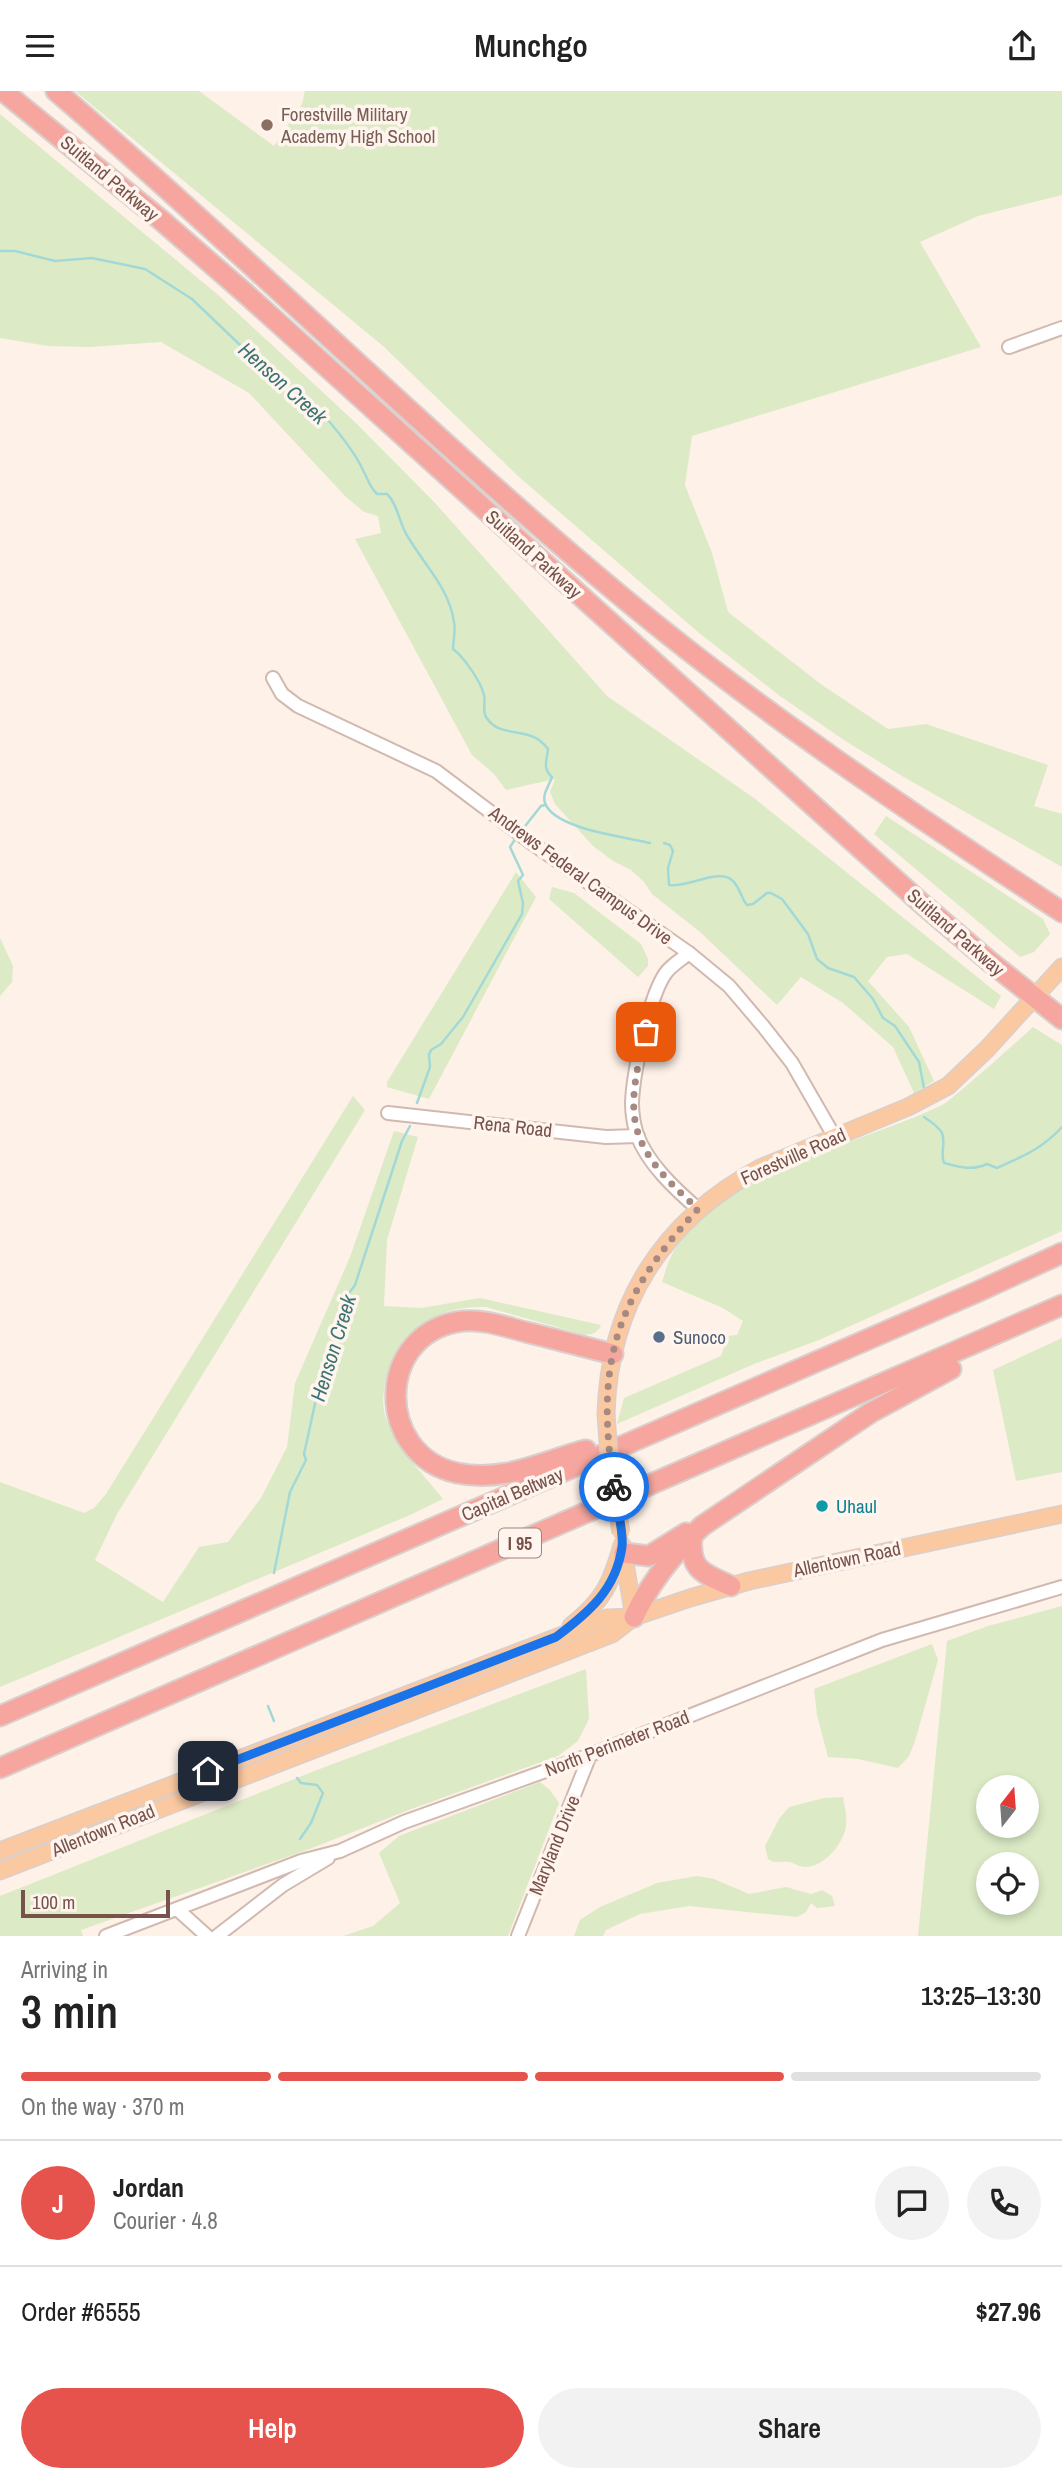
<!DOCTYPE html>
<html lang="en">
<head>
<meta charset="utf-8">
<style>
	:root { --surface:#fff; --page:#f2f2f2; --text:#222; --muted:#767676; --line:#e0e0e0; --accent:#e6534d }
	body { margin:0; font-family:"Archivo Narrow",sans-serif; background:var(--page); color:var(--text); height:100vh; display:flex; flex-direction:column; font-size:26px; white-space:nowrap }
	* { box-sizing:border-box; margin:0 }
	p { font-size:23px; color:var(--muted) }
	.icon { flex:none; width:38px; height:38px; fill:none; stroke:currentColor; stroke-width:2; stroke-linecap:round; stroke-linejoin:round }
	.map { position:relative; height:1845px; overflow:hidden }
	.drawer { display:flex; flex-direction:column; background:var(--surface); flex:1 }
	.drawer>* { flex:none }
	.needle { width:46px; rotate:17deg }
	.buttons { position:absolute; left:976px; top:1684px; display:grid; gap:14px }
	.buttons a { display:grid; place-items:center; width:63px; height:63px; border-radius:50%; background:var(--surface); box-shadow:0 4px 10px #0003; font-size:35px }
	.scale { position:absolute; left:21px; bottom:18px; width:149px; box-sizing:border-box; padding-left:7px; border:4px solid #77534b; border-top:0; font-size:19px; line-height:24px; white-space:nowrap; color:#77534b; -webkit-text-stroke:5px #fff5ee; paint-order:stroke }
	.pin { position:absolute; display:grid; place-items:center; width:60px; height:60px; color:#fff; margin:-30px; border-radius:14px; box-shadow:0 4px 10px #0006 }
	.courier { position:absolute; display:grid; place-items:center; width:70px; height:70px; margin:-35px; border:5px solid #1a73e8; border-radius:50%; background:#fff; color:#222; box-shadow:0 2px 9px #0007 }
	.summary em { font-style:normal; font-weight:600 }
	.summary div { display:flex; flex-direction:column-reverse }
	.summary { display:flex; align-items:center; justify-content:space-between; height:119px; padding:0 21px }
	h1 { font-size:46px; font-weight:600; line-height:52px }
	.bar { display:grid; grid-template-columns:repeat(4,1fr); gap:10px 7px; align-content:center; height:84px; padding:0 21px }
	.bar i { height:9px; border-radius:5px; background:var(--line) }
	.bar .active { background:var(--accent) }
	.bar p { grid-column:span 4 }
	.line { display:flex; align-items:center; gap:18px; padding:0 21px; border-top:2px solid var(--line) }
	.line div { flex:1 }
	.round { display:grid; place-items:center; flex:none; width:74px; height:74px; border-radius:37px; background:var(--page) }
	.button { display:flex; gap:14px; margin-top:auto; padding:14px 21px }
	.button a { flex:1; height:80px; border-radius:42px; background:var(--accent); color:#fff; font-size:28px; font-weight:600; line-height:80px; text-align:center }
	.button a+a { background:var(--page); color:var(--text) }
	header { display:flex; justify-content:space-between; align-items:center; height:91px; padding:0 21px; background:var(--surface); font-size:32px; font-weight:600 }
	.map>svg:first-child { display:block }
	.green { fill:#dcebc6; fill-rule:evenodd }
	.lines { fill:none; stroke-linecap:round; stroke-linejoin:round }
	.stream { stroke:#a2d9d7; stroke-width:2.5 }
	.minor-casing { stroke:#d1b9b0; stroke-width:16 }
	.major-casing { stroke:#d9cfcd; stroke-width:19 }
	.highway-casing { stroke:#d9cfcd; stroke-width:23 }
	.minor { stroke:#fff; stroke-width:12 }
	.major { stroke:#fbc9a1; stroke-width:16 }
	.highway { stroke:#f6a69f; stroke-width:19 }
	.major-bridge-casing { stroke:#d9cfcd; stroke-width:19; stroke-linecap:butt }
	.major-bridge { stroke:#fbc9a1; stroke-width:16 }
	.done { stroke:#a68a82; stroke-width:7; stroke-dasharray:0 12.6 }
	.route { stroke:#1a73e8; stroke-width:9 }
	.education-dot { fill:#8d6e63; stroke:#fff5ee; stroke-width:2.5 }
	.service-dot { fill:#5c6f8a; stroke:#fff5ee; stroke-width:2.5 }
	.culture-dot { fill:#0f9aa8; stroke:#fff5ee; stroke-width:2.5 }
	.labels { text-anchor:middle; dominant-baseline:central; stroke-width:7; stroke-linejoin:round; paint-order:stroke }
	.shield { fill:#fff5ee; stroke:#a0847c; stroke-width:2 }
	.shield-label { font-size:18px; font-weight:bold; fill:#77534b }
	.education-label { font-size:19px; fill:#785e54; stroke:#fff5ee; text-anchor:start }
	.street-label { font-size:19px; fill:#77534b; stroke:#fff5ee }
	.service-label { font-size:19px; fill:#4e5e75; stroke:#fff5ee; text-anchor:start }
	.culture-label { font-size:19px; fill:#0d838f; stroke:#fff5ee; text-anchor:start }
	.water-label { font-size:21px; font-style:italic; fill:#3c7574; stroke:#fff5ee }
</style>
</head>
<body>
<header><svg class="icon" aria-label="menu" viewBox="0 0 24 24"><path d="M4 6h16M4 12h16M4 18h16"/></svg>Munchgo<svg class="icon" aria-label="share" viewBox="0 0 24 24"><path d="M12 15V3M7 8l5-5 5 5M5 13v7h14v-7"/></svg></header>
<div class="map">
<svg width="1062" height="1845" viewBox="0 0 1062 1845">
	<rect width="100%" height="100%" fill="#fdf1e8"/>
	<g class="green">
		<path d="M75 0H199L274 55 302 13 305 0H1062V104L978 125 920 151 981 256 692 345 685 394 712 462 728 521 822 594 888 638 926 633 1048 674 1034 715 1062 723V776L902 685 844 649 780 605 699 542 518 385 383 255Z"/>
		<path d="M0 23 217 203 357 333 436 413 607 605 754 707 1001 905 994 918 907 863 887 866 868 890 909 936 934 990 914 1002 893 956 843 912 801 886 777 914 700 841 652 803 644 791 631 779 613 770 593 755 555 713 550 701 555 688 506 699 494 683 472 664 355 448 381 442 378 425 364 421 345 405 249 302 161 251 89 256 48 255 0 247Z"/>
		<path d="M886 725 1043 828 1050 843 1034 861 1020 866 874 743Z"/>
		<path d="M516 781 536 806 429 1008 387 996V991Z"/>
		<path d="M552 796 574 802 641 853 648 868V875L638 886 549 808Z"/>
		<path d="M0 847 13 875 12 891 0 905Z"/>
		<path d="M1033 936 1062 954V1140L819 1249 754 1273 617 1333 624 1307 721 1265 728 1245 737 1244 743 1230 723 1217 662 1191C667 1175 671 1161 682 1148 739 1076 860 1053 940 1015 949 1011 957 1002 965 996 989 976 1011 956 1033 936Z"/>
		<path d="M353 1005 365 1019 117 1423 95 1469 163 1511 199 1456 228 1451 261 1407 287 1356 295 1292 350 1166 394 1040 418 1046 387 1149 384 1215 421 1217 480 1207 601 1234C598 1242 592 1243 585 1244L486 1216C437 1214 398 1239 386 1287 382 1308 381 1319 391 1339 403 1364 426 1386 443 1408L410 1424 0 1596V1391L84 1422 94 1417 106 1403Z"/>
		<path d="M1062 1247V1381L1016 1390 993 1279Z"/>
		<path d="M1062 1515V1845H918L947 1550 988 1535ZM989 1696H1027V1734H989ZM989 1773H1027V1811H989Z"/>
		<path d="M932 1553 938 1569 915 1650 909 1665 898 1677 858 1668 828 1666 817 1624 814 1598Z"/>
		<path d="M586 1578 589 1628 578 1650 558 1665 414 1717 312 1757 81 1839 83 1845H0V1805L317 1679Z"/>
		<path d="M540 1691 550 1699 559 1712 508 1845H343L373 1835 400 1812 379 1762 399 1745Z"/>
		<path d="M843 1706C845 1717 848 1729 845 1740 840 1756 823 1776 805 1776 799 1776 795 1772 789 1771 781 1770 775 1773 768 1768L765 1755 779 1728 789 1716 824 1707Z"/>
		<path d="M697 1785 714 1788 749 1803 786 1796 811 1803 822 1799 832 1805 835 1815 817 1817 811 1812 806 1821 797 1826 689 1815 640 1823 606 1839 603 1845H574L580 1829 600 1816 657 1792Z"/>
	</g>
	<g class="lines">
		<g class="stream">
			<path d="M0 160H15L55 170 92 167 145 178 192 208 239 253 278 285 283 295 294 299C300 312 317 317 327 328 340 343 355 362 363 379 368 388 369 395 377 403H387C398 413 399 433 408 446 425 475 449 497 454 531 456 541 453 549 453 558 464 566 481 591 484 604 486 611 482 619 486 626 501 650 529 632 548 658 547 670 542 677 552 686 549 695 542 703 545 712 554 738 626 746 650 752"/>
			<path d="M522 739 541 715 545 714"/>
			<path d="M664 752 670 754 673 760 668 777 669 794C688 797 720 776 733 790 740 797 741 807 747 814L753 813 767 802H771L782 808 808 843 817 868 828 877 854 886 873 908 883 927 895 935 919 971 924 997"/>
			<path d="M417 1012 430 976 429 964 431 959 441 953 463 926 522 823 523 812 518 790 523 784 510 756 516 747"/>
			<path d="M924 1026C930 1030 939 1036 942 1042 946 1052 940 1062 944 1072 959 1076 971 1080 987 1073L997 1077C1023 1065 1042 1058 1062 1036"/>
			<path d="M274 1482 290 1401 306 1369 304 1363 322 1281 331 1262 345 1217 347 1205 355 1194 402 1050 410 1035"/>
			<path d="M268 1615 274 1630"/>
			<path d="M297 1687 301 1692 317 1694 323 1702 311 1732 300 1748"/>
		</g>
		<g class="minor-casing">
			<g id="minor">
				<path d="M1009 256 1062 237"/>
				<path d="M273 587 282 603 298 615 436 680 533 753 689 862 729 895 763 935 792 972 834 1045"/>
				<path d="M689 862C681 869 671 874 665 883 649 907 633 982 632 1012 632 1022 634 1034 637 1044 648 1073 675 1098 698 1118"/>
				<path d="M388 1022 606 1046 638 1045"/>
				<path d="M177 1818 207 1845"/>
				<path d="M106 1845 301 1770 340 1760 404 1731 590 1664 882 1549 1062 1496"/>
				<path d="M217 1845 283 1794 328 1767"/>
				<path d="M518 1845 590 1664"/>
			</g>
		</g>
		<g class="major-casing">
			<g id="major">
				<path d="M606 1323C609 1213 663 1129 760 1077L908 1016 948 995 987 958 1062 876"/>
				<path d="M623 1460 634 1526"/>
				<path d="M571 1535C603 1510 611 1493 622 1454"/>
				<path d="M0 1760 607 1527 634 1526"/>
				<path d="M0 1780 612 1543 634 1526 690 1507 749 1490 1062 1423"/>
			</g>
		</g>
		<g class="highway-casing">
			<g id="highway">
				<path d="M3 0 161 129 245 202 920 811 989 870 1062 928"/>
				<path d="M56 0C246 163 424 341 616 501 757 619 908 720 1062 821"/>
				<path d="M586 1359C543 1370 504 1392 457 1382 374 1364 375 1240 463 1230 484 1228 506 1236 526 1241 555 1248 584 1256 613 1263"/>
				<path d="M692 1445C689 1480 703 1482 731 1495"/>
				<path d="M624 1462 649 1465 686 1442"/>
				<path d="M634 1526C649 1493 676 1460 702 1435L870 1322 951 1278"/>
				<path d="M0 1625 977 1201 1062 1162"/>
				<path d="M0 1677 1062 1214"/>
			</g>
		</g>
		<use href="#minor" class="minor"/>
		<use href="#major" class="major"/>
		<use href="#highway" class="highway"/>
		<g class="major-bridge-casing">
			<path id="major-bridge" d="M606 1323 609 1364 621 1442"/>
		</g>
		<use href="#major-bridge" class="major-bridge"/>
	</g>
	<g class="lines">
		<path class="done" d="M614 1396C595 1273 614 1209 698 1118 628 1055 623 1030 646 941"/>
		<path class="route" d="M208 1680 556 1546C588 1522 616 1499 622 1456 624 1440 616 1413 614 1396"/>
	</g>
	<circle class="education-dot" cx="267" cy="34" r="7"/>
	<circle class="service-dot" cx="659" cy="1246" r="7"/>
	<circle class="culture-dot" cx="822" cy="1415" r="7"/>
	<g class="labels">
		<rect class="shield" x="499" y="1437.5" width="42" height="29" rx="5"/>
		<g class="shield-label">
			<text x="520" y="1452">I 95</text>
		</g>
		<g class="education-label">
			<text x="281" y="23">Forestville Military<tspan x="281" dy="22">Academy High School</tspan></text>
		</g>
		<g class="street-label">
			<text transform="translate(110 87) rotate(40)">Suitland Parkway</text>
			<text transform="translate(534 463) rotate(42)">Suitland Parkway</text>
			<text transform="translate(581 784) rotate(36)">Andrews Federal Campus Drive</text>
			<text transform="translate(956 841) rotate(41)">Suitland Parkway</text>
			<text transform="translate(513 1035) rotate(6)">Rena Road</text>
			<text transform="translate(793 1065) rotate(-24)">Forestville Road</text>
			<text transform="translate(512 1403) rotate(-23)">Capital Beltway</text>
			<text transform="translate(847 1468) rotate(-12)">Allentown Road</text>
			<text transform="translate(617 1652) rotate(-21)">North Perimeter Road</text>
			<text transform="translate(103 1739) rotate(-22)">Allentown Road</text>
			<text transform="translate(554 1754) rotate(-68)">Maryland Drive</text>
		</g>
		<g class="service-label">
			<text x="673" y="1246">Sunoco</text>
		</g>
		<g class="culture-label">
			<text x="836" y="1415">Uhaul</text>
		</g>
		<g class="water-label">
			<text transform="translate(283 292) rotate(42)">Henson Creek</text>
			<text transform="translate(333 1257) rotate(-73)">Henson Creek</text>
		</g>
	</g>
</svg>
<div class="buttons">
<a><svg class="needle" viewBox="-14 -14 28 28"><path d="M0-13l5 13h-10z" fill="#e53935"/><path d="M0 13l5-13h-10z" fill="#767676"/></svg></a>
<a><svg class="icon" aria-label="locate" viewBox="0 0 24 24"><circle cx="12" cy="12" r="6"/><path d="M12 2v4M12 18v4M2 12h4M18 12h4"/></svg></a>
</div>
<div class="scale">100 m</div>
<div class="pin" style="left:646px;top:941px;background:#ea580c"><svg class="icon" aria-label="bag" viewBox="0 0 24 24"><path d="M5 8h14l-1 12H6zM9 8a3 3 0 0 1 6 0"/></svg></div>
<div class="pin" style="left:208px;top:1680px;background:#1f2937"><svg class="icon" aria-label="home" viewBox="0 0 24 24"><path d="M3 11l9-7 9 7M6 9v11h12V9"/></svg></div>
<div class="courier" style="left:614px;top:1396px"><svg class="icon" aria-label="bike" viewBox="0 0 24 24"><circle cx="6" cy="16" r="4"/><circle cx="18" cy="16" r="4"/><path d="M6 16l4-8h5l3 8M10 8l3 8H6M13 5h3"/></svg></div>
</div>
<section class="drawer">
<div class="summary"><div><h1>3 min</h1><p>Arriving in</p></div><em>13:25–13:30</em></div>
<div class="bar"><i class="active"></i><i class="active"></i><i class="active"></i><i></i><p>On the way · 370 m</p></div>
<div class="line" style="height:126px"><b class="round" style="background:var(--accent);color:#fff">J</b><div><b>Jordan</b><p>Courier · 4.8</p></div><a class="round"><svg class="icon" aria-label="chat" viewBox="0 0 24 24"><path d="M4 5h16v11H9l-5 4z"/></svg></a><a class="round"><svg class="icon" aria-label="phone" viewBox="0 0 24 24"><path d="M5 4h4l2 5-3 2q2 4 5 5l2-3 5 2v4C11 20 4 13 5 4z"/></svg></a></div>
<div class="line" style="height:91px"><div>Order #6555</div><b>$27.96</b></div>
<div class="button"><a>Help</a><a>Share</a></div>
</section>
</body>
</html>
